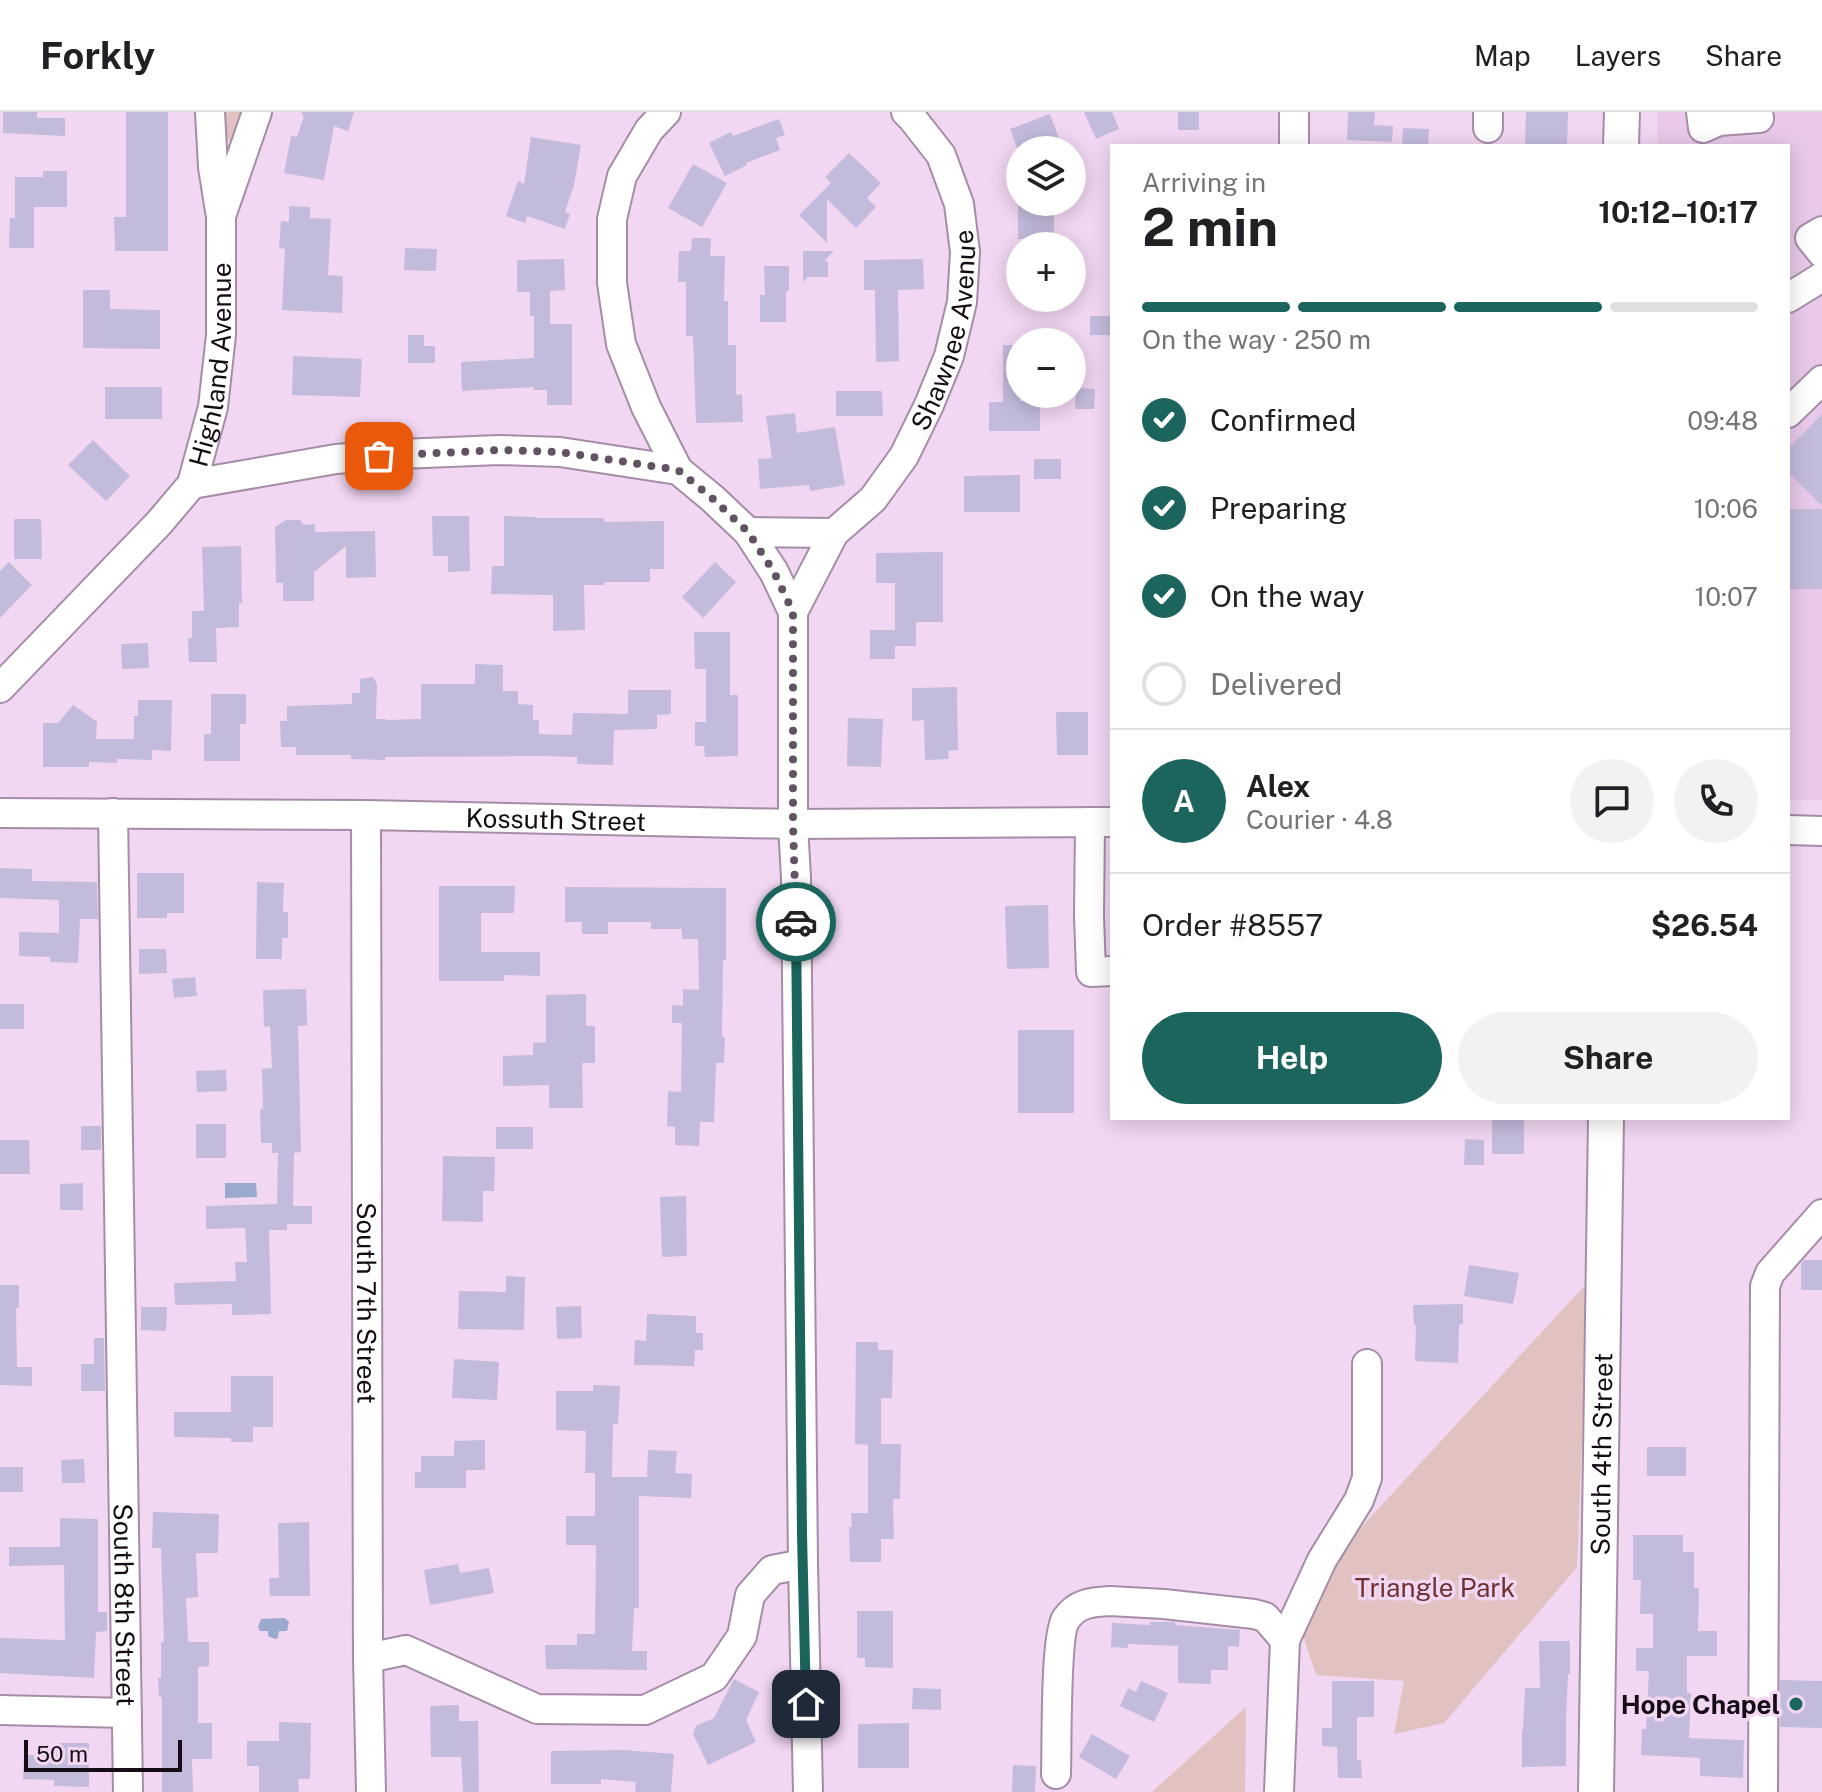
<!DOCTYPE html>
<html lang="en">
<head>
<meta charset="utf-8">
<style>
	:root { --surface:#fff; --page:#f2f2f2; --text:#202124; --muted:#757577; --line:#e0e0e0; --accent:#1b655c }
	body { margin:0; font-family:"Public Sans",sans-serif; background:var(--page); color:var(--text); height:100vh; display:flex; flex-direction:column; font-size:30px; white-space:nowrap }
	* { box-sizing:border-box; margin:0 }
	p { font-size:26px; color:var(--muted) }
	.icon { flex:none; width:44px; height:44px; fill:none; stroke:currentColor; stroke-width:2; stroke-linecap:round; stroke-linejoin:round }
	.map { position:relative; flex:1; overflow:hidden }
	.drawer { position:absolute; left:1110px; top:32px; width:680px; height:976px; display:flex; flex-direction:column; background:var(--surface); border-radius:0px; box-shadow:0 4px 20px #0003 }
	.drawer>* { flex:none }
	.buttons { position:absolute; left:1006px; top:24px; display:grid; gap:16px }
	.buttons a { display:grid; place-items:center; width:80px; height:80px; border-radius:50%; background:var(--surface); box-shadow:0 4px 20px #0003; font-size:40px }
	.scale { position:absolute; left:24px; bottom:20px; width:158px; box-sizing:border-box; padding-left:8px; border:4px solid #150c15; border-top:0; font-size:22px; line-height:28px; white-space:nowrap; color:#150c15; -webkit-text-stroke:6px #f1d7f2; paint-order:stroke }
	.pin { position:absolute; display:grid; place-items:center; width:68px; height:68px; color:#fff; margin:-34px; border-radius:16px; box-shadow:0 4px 12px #0006 }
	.courier { position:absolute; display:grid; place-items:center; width:80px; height:80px; margin:-40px; border:6px solid #1b655c; border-radius:50%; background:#fff; color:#222; box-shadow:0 2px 10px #0007 }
	.overview em { font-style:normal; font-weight:700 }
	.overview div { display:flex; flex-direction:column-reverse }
	.overview { display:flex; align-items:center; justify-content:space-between; height:136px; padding:0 32px }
	h1 { font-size:52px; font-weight:700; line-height:60px }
	.bar { display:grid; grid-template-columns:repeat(4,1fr); gap:12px 8px; align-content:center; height:96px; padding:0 32px }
	.bar i { height:10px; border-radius:6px; background:var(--line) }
	.bar .on { background:var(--accent) }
	.bar p { grid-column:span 4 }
	.line { display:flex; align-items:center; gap:20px; padding:0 32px; border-top:2px solid var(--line) }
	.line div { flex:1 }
	.round { display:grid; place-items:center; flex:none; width:84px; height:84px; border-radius:42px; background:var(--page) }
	ol { padding:0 32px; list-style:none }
	li { display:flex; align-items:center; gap:24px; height:88px }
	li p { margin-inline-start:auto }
	li .icon { padding:8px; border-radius:50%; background:var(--accent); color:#fff; stroke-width:4 }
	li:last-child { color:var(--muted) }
	li i { width:44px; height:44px; border:4px solid var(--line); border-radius:50% }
	.cta { display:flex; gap:16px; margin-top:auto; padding:16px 32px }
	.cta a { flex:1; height:92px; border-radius:48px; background:var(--accent); color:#fff; font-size:32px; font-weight:700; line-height:92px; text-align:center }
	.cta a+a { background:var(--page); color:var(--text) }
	header { display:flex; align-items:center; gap:48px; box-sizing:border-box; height:112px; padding:0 40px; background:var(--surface); border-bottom:2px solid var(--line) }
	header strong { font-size:38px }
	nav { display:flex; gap:44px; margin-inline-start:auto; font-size:28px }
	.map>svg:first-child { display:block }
	.built { fill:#e8c9e9 }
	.green { fill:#e2c2c0 }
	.water { fill:#9ba9cf }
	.building { fill:#c3bbdb }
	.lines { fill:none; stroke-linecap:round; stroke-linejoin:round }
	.minor-casing { stroke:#a58da6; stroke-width:32 }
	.major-casing { stroke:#a58da6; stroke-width:38 }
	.minor { stroke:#fff; stroke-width:28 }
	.major { stroke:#fff; stroke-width:34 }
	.done { stroke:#625362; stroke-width:8; stroke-dasharray:0 14.4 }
	.route { stroke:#1b655c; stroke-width:10 }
	.poi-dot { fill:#1b655c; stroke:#f1d7f2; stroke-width:3 }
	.labels { text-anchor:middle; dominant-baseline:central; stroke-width:7; stroke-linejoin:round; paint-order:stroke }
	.street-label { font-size:26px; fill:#150c15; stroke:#f1d7f2 }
	.park-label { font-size:26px; fill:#6e3131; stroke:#f1d7f2 }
	.poi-label { font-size:26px; font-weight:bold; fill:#150c15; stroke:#f1d7f2; text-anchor:end }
</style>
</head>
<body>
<header>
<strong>Forkly</strong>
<nav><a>Map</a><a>Layers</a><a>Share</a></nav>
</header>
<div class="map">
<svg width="1822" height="1680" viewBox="0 0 1822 1680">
	<rect width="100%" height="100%" fill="#f1d7f2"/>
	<path class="built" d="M1657 0H1822V688H1788V34H1657Z"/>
	<g class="green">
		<path d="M222 0H247L238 27 230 29 223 22Z"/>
		<path d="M1588 1170 1577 1455 1444 1611 1394 1622 1404 1569 1316 1563 1292 1490Z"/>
		<path d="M1246 1595 1245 1680H1152Z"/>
	</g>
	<g class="water">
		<path d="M225 1071H256L257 1085 225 1086Z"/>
		<path d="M285 1506 289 1510 287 1519H279L278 1526 275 1527 268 1524V1519H260L258 1515 261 1507Z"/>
	</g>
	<g class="building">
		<path d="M3 0H37V6H65V24L3 21Z"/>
		<path d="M126 0H168V139H115L114 105H126Z"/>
		<path d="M302 0H354L348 19 334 14 324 68 284 61 291 24 297 25 304 4 302 3Z"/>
		<path d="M1084 0H1112L1119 17 1096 27Z"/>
		<rect x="1178" y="0" width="21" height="18"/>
		<path d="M1348 0H1375L1374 13 1393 14 1392 30 1347 28Z"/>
		<path d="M1526 0H1568L1567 34H1525Z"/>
		<path d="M1050 2 1063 38H1018L1010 17Z"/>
		<path d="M779 7 785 23 776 26 780 38 746 51 747 53 725 64 709 31 731 20 733 24Z"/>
		<path d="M1403 16 1429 17 1428 34H1402Z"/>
		<path d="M531 25 581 33 574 73 565 100 570 102 565 117 527 104 525 111 506 104 518 69 524 72Z"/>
		<path d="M849 41 881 71 867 86 876 95 856 116 827 87V131L799 103 831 71 825 65Z"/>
		<path d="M693 52 727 71 702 115 668 96Z"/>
		<path d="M43 59H67V95H34V136H9L10 106H15V65H43Z"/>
		<path d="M289 94 310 95V106L331 107 328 163 343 164 342 201 282 198 285 137 279 136 281 109 289 110Z"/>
		<rect x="1018" y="94" width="36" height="33"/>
		<path d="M692 126H711L710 144H725L724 189H728V233H736V283L742 282 743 310 696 311 693 224H686V170H678L679 139H691Z"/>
		<path d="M405 136 437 137 436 159 404 158Z"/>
		<path d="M803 139H834L824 149H828V165H808L803 170Z"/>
		<path d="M564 147 565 178 550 179V212H572V293H547V278H534V275L462 279 461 250 534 246V204H530V180H517V148Z"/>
		<path d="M923 147 924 177 898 178 899 249 876 250 875 178H864V148Z"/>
		<path d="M764 154H789V179H786V210H760V183H765Z"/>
		<path d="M83 178H110V197L160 198V237L83 236Z"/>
		<rect x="1090" y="204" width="22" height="19"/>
		<path d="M408 223H424V234H435V251H408Z"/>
		<path d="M1003 233H1020V289H1040V319H989V290H1003Z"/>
		<path d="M293 244 362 247 360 285 292 283Z"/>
		<rect x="105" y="275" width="57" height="32"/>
		<path d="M1076 276 1095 277 1094 297H1075Z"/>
		<path d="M836 279H882L883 304H836Z"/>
		<path d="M795 301 797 321 835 315 845 373 810 379 809 373 760 377 758 347 772 346 766 304Z"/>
		<path d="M1822 302V394L1788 360V337Z"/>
		<path d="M93 328 130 364 106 389 68 353Z"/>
		<rect x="1034" y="347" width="27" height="20"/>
		<path d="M1020 363V400H964V364Z"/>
		<rect x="1788" y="397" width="34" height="80"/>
		<path d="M432 404H469L470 459 448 460V444H433Z"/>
		<path d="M504 404 536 405V406H604V410L664 409V457H650V470H604V473H584L585 518 553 519V483L491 482 492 454H504Z"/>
		<path d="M14 407H41L42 447H14Z"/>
		<path d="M286 408H300L304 413 315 412V420L375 419 376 465 346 466V434L314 460V489H283V471H276L275 415Z"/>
		<path d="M241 434 242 491H239V515L216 516 217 550H189L188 526H192V499H204L202 435Z"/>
		<path d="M943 440V510H916V534H895V547H870V518H895V471H876V441Z"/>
		<path d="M9 450 32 473 0 506V459Z"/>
		<path d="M715 450 736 470 703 506 682 485Z"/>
		<path d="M694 520H730V583H738V644L705 645 704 634H695V610H706V557H695Z"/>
		<path d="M148 531 149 556 122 557 121 532Z"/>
		<path d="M475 552 503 553V579H518V592L533 593V608H539V622L572 623 573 601 628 602V578H671V602L657 603V617L614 618 613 653 577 652V645L539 644 385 645V648L351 647V643H296V635H281L280 609H287V594L352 592V581H360V567L373 565 377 572 376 607H386V608L421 607V572H475Z"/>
		<path d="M957 575 958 638 948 639 949 647 925 648 924 608 912 609V576Z"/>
		<path d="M211 582H246V612H240V649H204V622H211Z"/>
		<path d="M138 588H172L171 639 152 638V648L117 647V651L89 650V655H43V611H58L73 593 97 610 96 627H134V604H138Z"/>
		<path d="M1056 600H1088V643H1057Z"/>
		<path d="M848 606 883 607 881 655 847 654Z"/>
		<path d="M0 756 32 757V769L97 770 98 807H80L78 851 50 850V845L19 844V820L59 821V788L0 786Z"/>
		<path d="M137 761H184V801H167V806H137Z"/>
		<path d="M257 770 284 771 283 800H288V826H282V847H256Z"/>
		<path d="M439 774H515L514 801H481V840H540V864L504 863V869H439Z"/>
		<path d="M565 775 726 776V848H723L722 925H725L724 951H716L714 1010H700L699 1034 675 1033V1015L667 1014 668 979 681 980 682 911H672V893L683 894V877L699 878 698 827H682V817H651V810H608V822H582V810H565Z"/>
		<path d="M1048 793 1049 856 1007 857 1005 794Z"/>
		<path d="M139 837H166L167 861 139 862Z"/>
		<path d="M195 865 197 884 174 886 172 867Z"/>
		<path d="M306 877 307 913 298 914 301 1040 294 1041 293 1094H312V1112H287V1118H269L271 1202 232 1203V1192L175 1193 174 1171 236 1169 235 1150H247L245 1116 206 1117V1094L277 1092 278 1041H272V1031H261L260 997H263L262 957 272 956 270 914 264 915 263 878Z"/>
		<path d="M586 882V914H595V951H582L583 996H549V973L503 974V944L533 943V931L546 930V883Z"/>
		<rect x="0" y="892" width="24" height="25"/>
		<rect x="1018" y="918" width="56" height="83"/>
		<path d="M226 958 227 979 197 980 196 959Z"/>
		<rect x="1492" y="1006" width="32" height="36"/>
		<rect x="196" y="1012" width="30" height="34"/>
		<rect x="81" y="1014" width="20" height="24"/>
		<rect x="496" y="1015" width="37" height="22"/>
		<path d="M1465 1027 1484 1028V1053H1464Z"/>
		<path d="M0 1028H29L30 1062H0Z"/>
		<path d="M443 1044 495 1045 494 1079H483V1110L442 1109Z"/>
		<path d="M83 1071V1098H60V1072Z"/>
		<path d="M686 1084 687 1144 662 1145 660 1085Z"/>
		<path d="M1804 1148H1822V1178H1801V1152Z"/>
		<path d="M1469 1153 1519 1161 1513 1192 1464 1184Z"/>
		<path d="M506 1164 525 1165 524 1218 458 1217 459 1179 506 1180Z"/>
		<path d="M0 1173H19V1196H16L17 1255H32V1274L0 1273Z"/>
		<path d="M1463 1192V1212L1459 1213 1458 1251 1415 1249 1416 1213H1414L1413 1193Z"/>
		<path d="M581 1194 582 1226 557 1227 556 1195Z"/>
		<path d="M141 1195H167L166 1219 141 1218Z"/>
		<path d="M647 1202 696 1204V1221H703V1238H695L694 1254 634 1253 635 1228 646 1229Z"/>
		<path d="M94 1226H104L105 1279H81V1252H94Z"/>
		<path d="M856 1230H878V1238H893L892 1286H881V1332H901L900 1387H893L894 1427H881V1450H850L849 1415H852L851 1401H868V1333L855 1332Z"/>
		<path d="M454 1247 499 1250 497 1288 452 1286Z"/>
		<path d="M231 1264H273V1315H253V1330H231V1326L174 1325V1300H231Z"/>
		<path d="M593 1273 620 1274 618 1312H613L612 1365H647L648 1338 677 1339 675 1361 692 1362 691 1386 639 1384V1496H634L632 1539H647V1558L546 1557 545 1533H577V1522H595L596 1433H566V1404H595V1361H585L586 1319 556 1318V1279H593Z"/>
		<path d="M485 1328V1358H466V1376H415V1360H421V1344H454V1329Z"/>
		<rect x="1647" y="1335" width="39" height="29"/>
		<path d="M84 1347 85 1371H62L61 1348Z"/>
		<rect x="0" y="1355" width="23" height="25"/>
		<path d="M153 1400 219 1402 218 1441H196L198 1485 186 1486 188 1530H209V1554L198 1555V1611H212V1647H192L193 1680H162V1585H159L158 1566H161V1530H164L161 1436H152Z"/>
		<path d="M60 1406 98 1407V1500H107V1519L96 1520 94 1566 0 1561V1526L65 1528 64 1453 9 1454V1435H60Z"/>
		<path d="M309 1410 310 1484H270L269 1466H279L278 1411Z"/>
		<path d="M1633 1423H1683V1440H1694V1476H1699L1698 1519H1717V1544H1687V1581H1691L1689 1626 1744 1628 1743 1666 1700 1664V1646L1641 1643 1642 1617H1646L1649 1559H1636V1536H1653V1502H1640L1641 1468H1633Z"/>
		<path d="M458 1452 460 1461 489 1456 494 1481 430 1493 424 1458Z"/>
		<path d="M857 1499H893V1556L865 1555V1546H857Z"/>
		<path d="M1150 1510H1175V1513L1240 1518 1239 1535 1228 1534V1558H1211V1572L1178 1571V1534L1128 1532V1536L1111 1535 1112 1511 1150 1513Z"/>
		<path d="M1539 1529H1570V1562H1568L1566 1607V1654L1522 1655V1618H1523L1525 1576H1540Z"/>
		<path d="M734 1567 759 1580 746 1608 756 1630 708 1653 693 1622 696 1614 714 1606Z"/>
		<path d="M1780 1568 1822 1569V1616L1780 1615Z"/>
		<path d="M1141 1569 1168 1581 1154 1610 1120 1594 1128 1576 1136 1580Z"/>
		<path d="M1332 1569H1374V1605H1357V1648H1361L1362 1666H1338L1337 1635 1322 1634V1616H1332Z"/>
		<path d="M913 1576 941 1577V1598L912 1597Z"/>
		<path d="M459 1593V1609H478L479 1680H463L461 1645H431L430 1594Z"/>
		<path d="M279 1610 311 1611 310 1667H298L299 1680H259V1654H247V1629H279Z"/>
		<path d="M909 1611V1656H858V1612Z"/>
		<path d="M1092 1622 1130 1644 1116 1667 1079 1645Z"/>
		<path d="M56 1631H89V1675L54 1674V1668L23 1667 24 1643H56Z"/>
		<path d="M623 1638 674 1642 671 1680H635L636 1670 601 1667V1672H551V1639Z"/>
		<path d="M1013 1653 1036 1654 1035 1680H1012Z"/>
	</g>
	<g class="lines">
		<g class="minor-casing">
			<g id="minor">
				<path d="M210 0 213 55 220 99"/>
				<path d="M666 0 649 18 622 64 612 107V171L621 232 646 295 678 358"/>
				<path d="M1701 0 1703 16 1719 9 1759 6 1758 0"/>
				<path d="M1488 16V0"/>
				<path d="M1294 34V0"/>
				<path d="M1822 119 1810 126 1822 141"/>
				<path d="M1788 186 1822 165"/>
				<path d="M1788 301 1822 268"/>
				<path d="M192 372 336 347 400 342 499 338 560 340 678 358 712 386 748 420 774 460 793 500"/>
				<path d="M748 420 834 421"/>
				<path id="s1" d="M0 576 159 411 192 372 213 295 221 223V104L257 0"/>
				<path id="s2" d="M0 701 366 703 793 712 1112 710"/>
				<path id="s3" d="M113 701 128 1680"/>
				<path id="s4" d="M366 703 368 1546 371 1680"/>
				<path d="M1090 710 1089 804 1091 860 1112 859"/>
				<path d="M1788 718 1822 719"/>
				<path d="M368 1546 406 1538 537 1597 645 1598 714 1565 742 1524 750 1483 772 1458 803 1452"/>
				<path d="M0 1598 127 1601"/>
				<path d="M1056 1662C1057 1635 1055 1523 1066 1507 1077 1491 1092 1490 1110 1489L1164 1492 1254 1502 1265 1505 1285 1528"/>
				<path id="s5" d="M808 1680 803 1452 796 766 793 712V500L834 421 873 387 904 344 929 293 949 244 962 190 965 140 959 92 941 43 912 6 906 0"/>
				<path d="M1279 1680 1285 1528 1322 1448 1359 1388 1367 1366V1252"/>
				<path d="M1763 1680 1765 1174 1770 1161 1822 1102"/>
			</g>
		</g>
		<g class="major-casing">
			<g id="major">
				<path d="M1621 34 1622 0"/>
				<path id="s6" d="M1596 1680 1606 1006"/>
			</g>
		</g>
		<use href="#minor" class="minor"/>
		<use href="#major" class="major"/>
	</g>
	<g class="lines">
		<path class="done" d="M379 344 499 338 560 340 678 358 712 386 748 420 774 460 793 500V712L796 810"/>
		<path class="route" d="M796 810 802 1422 806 1592"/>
	</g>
	<circle class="poi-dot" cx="1796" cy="1592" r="8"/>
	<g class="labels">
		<g class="street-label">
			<text stroke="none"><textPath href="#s5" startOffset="1508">Shawnee Avenue</textPath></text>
			<text stroke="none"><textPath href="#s1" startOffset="402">Highland Avenue</textPath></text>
			<text stroke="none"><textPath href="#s2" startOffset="556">Kossuth Street</textPath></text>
			<text stroke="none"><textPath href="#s4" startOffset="488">South 7th Street</textPath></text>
			<text stroke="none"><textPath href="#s6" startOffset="338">South 4th Street</textPath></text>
			<text stroke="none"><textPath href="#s3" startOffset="792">South 8th Street</textPath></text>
		</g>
		<g class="park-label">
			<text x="1435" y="1475">Triangle Park</text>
		</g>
		<g class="poi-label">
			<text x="1780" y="1592">Hope Chapel</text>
		</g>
	</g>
</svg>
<div class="buttons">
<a><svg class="icon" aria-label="layers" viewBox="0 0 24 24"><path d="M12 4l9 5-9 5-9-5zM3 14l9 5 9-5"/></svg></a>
<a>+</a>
<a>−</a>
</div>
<div class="scale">50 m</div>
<div class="pin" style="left:379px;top:344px;background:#ea580c"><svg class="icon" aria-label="bag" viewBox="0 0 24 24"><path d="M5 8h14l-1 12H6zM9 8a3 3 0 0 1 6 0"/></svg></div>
<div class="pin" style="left:806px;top:1592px;background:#1f2937"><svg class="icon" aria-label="home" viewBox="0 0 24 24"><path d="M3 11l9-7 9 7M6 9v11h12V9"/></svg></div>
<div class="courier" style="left:796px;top:810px"><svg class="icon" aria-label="car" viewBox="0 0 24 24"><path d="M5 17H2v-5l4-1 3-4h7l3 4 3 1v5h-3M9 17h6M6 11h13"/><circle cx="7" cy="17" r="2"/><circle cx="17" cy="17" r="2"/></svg></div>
<section class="drawer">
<div class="overview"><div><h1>2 min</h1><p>Arriving in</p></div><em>10:12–10:17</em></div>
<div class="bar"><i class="on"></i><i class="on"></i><i class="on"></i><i></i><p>On the way · 250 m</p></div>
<ol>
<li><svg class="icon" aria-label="check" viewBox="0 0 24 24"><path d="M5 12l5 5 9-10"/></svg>Confirmed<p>09:48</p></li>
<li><svg class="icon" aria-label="check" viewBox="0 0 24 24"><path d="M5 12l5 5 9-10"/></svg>Preparing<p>10:06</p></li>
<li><svg class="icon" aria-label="check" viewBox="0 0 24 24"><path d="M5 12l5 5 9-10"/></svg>On the way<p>10:07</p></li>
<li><i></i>Delivered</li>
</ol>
<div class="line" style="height:144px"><b class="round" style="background:var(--accent);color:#fff">A</b><div><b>Alex</b><p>Courier · 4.8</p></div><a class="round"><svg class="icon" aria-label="chat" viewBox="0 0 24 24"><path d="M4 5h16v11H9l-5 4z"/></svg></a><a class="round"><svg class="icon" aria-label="phone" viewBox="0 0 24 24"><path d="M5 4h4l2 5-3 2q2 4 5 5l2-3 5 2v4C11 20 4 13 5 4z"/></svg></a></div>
<div class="line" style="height:104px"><div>Order #8557</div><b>$26.54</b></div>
<div class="cta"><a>Help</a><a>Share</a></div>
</section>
</div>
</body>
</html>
